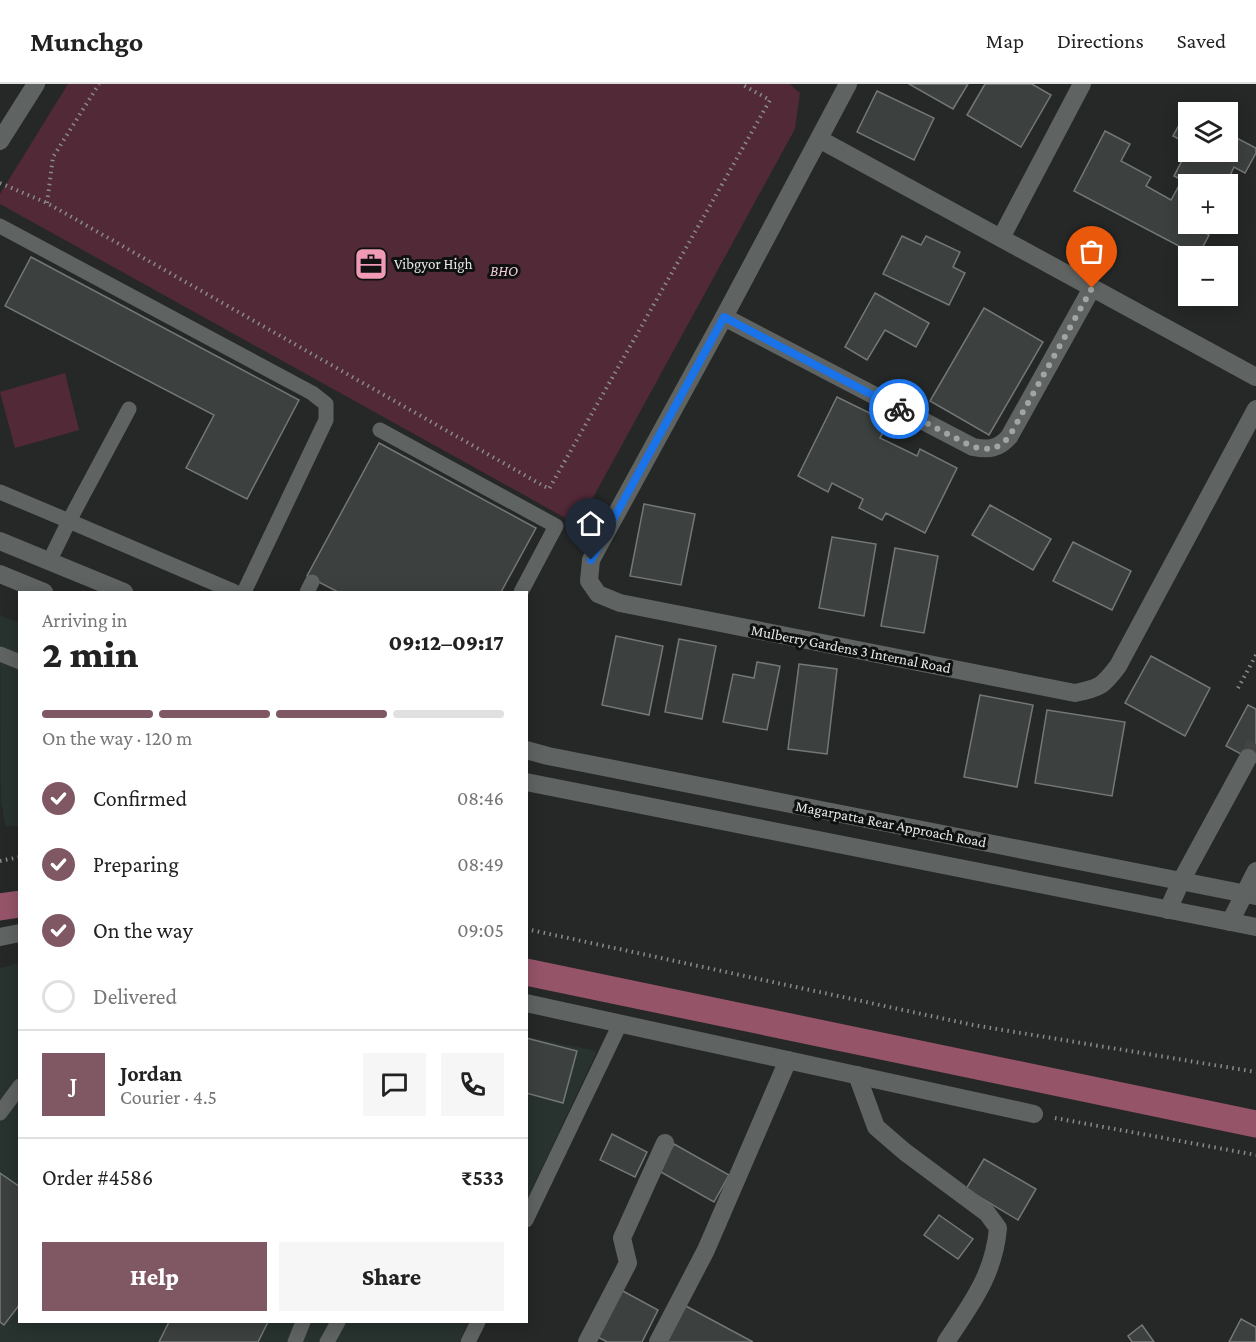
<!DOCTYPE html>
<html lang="en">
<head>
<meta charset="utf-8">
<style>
	:root { --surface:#fff; --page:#f6f6f6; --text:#222; --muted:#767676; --line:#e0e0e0; --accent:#7f5864 }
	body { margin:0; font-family:"Crimson Pro",serif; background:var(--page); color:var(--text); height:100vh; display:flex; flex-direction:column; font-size:22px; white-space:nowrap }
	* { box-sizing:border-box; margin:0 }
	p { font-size:20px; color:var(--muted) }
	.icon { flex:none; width:33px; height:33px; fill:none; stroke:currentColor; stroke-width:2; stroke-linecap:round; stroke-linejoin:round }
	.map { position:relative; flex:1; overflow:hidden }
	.panel { position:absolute; left:18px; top:507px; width:510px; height:732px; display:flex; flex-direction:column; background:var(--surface); border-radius:0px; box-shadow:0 3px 15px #0003 }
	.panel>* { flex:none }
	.fabs { position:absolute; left:1178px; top:18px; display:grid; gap:12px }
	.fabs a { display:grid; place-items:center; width:60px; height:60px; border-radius:0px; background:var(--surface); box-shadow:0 3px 15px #0003; font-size:30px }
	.pin { position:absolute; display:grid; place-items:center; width:51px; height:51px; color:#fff; margin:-62px -26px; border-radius:50% 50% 50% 0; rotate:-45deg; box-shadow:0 0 6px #0007 }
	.pin .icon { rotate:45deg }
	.courier { position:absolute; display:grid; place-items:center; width:60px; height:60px; margin:-30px; border:4px solid #1a73e8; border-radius:50%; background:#fff; color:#222; box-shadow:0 2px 8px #0007 }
	.overview em { font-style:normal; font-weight:800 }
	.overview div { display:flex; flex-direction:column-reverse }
	.overview { display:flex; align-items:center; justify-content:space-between; height:102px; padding:0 24px }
	h1 { font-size:39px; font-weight:800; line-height:45px }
	.bar { display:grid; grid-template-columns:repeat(4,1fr); gap:9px 6px; align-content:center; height:72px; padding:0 24px }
	.bar i { height:8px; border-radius:4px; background:var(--line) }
	.bar .on { background:var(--accent) }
	.bar p { grid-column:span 4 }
	.line { display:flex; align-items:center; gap:15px; padding:0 24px; border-top:2px solid var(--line) }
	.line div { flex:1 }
	.round { display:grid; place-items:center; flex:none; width:63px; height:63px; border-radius:0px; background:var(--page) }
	ol { padding:0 24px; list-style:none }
	li { display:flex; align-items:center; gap:18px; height:66px }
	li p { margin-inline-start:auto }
	li .icon { padding:6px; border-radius:50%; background:var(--accent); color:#fff; stroke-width:4 }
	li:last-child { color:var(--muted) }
	li i { width:33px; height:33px; border:3px solid var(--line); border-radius:50% }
	.button { display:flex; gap:12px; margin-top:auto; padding:12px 24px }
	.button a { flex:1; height:69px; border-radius:0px; background:var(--accent); color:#fff; font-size:24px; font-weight:800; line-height:69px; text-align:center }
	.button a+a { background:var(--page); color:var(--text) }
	header { display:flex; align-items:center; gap:36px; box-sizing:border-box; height:84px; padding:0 30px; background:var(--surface); border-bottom:2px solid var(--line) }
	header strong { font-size:28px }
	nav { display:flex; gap:33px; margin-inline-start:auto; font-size:21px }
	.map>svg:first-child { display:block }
	.built { fill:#28322e }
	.green { fill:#522937 }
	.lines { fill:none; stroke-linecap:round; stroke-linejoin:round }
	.canal { stroke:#965469; stroke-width:27 }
	.building { fill:#3c403e; stroke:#737876; stroke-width:1.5 }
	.secondary-tunnel { stroke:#424544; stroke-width:18; stroke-dasharray:18 9; stroke-linecap:butt }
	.path { stroke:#898b8a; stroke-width:4; stroke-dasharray:1.5 4.5; stroke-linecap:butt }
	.lane { stroke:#5f6462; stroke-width:15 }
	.street { stroke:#5f6462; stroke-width:18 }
	.secondary { stroke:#5f6462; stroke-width:18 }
	.done { stroke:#a2a5a4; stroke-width:6; stroke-dasharray:0 10.8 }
	.route { stroke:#1a73e8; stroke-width:8 }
	.labels { text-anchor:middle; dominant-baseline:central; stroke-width:6; stroke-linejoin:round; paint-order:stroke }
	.poi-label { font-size:15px; fill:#e6e8e7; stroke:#0f1110; text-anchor:start }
	.park-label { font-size:15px; font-style:italic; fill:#f4ccd7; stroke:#0f1110 }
	.street-label { font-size:15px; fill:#e6e8e7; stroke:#0f1110 }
</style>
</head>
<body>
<header>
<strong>Munchgo</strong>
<nav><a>Map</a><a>Directions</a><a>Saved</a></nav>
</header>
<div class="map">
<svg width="1256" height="1258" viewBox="0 0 1256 1258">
	<rect width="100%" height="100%" fill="#252827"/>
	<g class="built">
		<path d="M0 531 19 539V742H5L1 716Z"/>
		<path d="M19 879 20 1238H469L459 1258H0V884Z"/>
		<path d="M527 953 597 967 527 1116Z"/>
	</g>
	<g class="green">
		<path d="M68 0H790L800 9 795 45 578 441 0 120V110Z"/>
		<path d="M65 289 79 346 15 364 0 308Z"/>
	</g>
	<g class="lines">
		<g class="canal">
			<path d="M0 823 20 820"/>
			<path d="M526 888 1256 1040"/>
		</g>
	</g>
	<g class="building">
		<path d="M909 0H968L953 25Z"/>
		<path d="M985 0H1032L1051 11 1021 63 967 31Z"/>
		<path d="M877 7 934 34 914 76 857 48Z"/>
		<path d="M1187 27 1190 28H1188V60L1173 52Z"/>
		<path d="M1105 47 1130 60 1121 77 1151 93 1146 102 1171 116 1182 96 1174 92 1188 65V68H1227V49L1256 64V69L1245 89 1234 83 1226 100 1233 104 1227 114V100H1188V140H1198L1196 144 1209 151 1198 172 1074 107Z"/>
		<path d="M902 152 921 161 926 152 960 168 953 183 965 189 949 221 883 190Z"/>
		<path d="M31 173 299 316 247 415 186 384 214 331 5 222Z"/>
		<path d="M875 209 929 239 916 263 885 246 867 276 845 263Z"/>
		<path d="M984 224 1043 258 989 351 930 317Z"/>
		<path d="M837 313 888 338 880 354 917 372 920 365 957 384 925 449 886 429 882 436 859 424 863 415 832 399 828 408 798 392Z"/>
		<path d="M379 359 536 444 501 508H338L307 492Z"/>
		<path d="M644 420 695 430 681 501 630 492Z"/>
		<path d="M990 421 1051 455 1033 486 972 451Z"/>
		<path d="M832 453 876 460 864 532 819 524Z"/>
		<path d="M1073 458 1131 487 1112 526 1053 497Z"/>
		<path d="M895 464 938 472 924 549 881 542Z"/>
		<path d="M616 552 663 562 649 631 602 621Z"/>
		<path d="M679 555 716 562 702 635 665 628Z"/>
		<path d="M1151 572 1210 604 1185 652 1125 619Z"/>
		<path d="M757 578 780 582 767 646 723 638 733 590 754 594Z"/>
		<path d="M799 580 837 585 827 670 788 665Z"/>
		<path d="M980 611 1033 621 1017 703 964 693Z"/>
		<path d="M1248 621 1256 625V678L1226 662Z"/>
		<path d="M1047 626 1125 638 1112 712 1035 699Z"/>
		<path d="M526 954 577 967 563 1019 526 1009Z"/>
		<path d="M612 1050 647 1068 635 1093 600 1076Z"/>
		<path d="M674 1060 729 1091 714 1118 659 1087Z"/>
		<path d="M984 1075 1036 1105 1018 1136 966 1105Z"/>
		<path d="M0 1089 20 1103V1220L4 1241 0 1238Z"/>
		<path d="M939 1131 973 1155 958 1175 924 1151Z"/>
		<path d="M621 1206 658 1226 642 1258H607L596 1252Z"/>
		<path d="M684 1221 753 1258H665Z"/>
		<path d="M1241 1235 1256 1243V1258H1229Z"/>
		<path d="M169 1238H268L258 1258H159Z"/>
		<path d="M1142 1241 1154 1258H1132L1128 1252Z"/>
	</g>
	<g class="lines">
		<path class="secondary-tunnel" d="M1248 674 1256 660"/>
		<g class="path">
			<path d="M0 99 47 119 549 405 770 16 741 0"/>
			<path d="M47 119 53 73 99 0"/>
			<path d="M1238 604 1256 571"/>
			<path d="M0 777 20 773"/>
			<path d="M526 845 973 941 1256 988"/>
			<path d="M1055 1034 1256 1071"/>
		</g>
		<g class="lane">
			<path d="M0 142 312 309 326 320V336L244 508"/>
			<path d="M380 346 556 442 521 508"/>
			<path d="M0 408 69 437 129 325"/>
			<path d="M49 478 69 437 235 508"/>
			<path d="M307 508 312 498"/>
			<path d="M0 570 20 578"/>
			<path d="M0 1029 20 1002"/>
			<path d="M526 1136 620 940"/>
			<path d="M295 1258 303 1238"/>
			<path d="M327 1258 338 1238"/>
			<path d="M468 1258 478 1238"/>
		</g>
		<g class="street">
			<path d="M848 0 724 233 591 476 589 497 598 510 620 519 1075 609C1100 604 1103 602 1118 582L1256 325"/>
			<path d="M819 55 1256 293"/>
			<path d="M0 57 36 0"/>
			<path d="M1001 154 1082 0"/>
			<path d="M724 233 973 363C989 366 998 365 1009 353L1092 204"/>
			<path d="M0 853 20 849"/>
			<path d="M526 919 1034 1030"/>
			<path d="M857 991 876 1043 905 1068 987 1129 998 1144C994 1191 971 1220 946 1258"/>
			<path d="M587 1258 628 1179 622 1154 665 1059"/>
			<path d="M658 1258 706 1166 788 976"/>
		</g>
		<g class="secondary">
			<path d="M0 457 124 508"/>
			<path d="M0 490 44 508"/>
			<path d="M526 666 548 672 1256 812"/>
			<path d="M526 698 1256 843"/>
			<path d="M1168 826 1181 797 1248 674"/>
			<path d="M1230 838 1256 787"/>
		</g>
	</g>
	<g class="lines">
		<path class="done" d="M899 325 973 363C990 366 997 366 1009 353L1092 204"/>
		<path class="route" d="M591 476 724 233 899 325"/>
	</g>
	<defs>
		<g id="office-square" transform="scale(1.725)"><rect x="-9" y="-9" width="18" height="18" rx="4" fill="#f09ab5" stroke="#0f1110"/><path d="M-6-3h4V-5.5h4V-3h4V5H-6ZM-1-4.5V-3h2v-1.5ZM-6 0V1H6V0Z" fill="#111"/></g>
	</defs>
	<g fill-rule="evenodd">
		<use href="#office-square" x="371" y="180"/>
	</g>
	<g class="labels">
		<g class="poi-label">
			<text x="394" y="180">Vibgyor High</text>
		</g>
		<g class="park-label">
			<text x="504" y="187">BHO</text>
		</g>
		<g class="street-label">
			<text transform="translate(851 565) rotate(11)">Mulberry Gardens 3 Internal Road</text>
			<text transform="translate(891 740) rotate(11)">Magarpatta Rear Approach Road</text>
		</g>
	</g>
</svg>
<div class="fabs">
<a><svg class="icon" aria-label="layers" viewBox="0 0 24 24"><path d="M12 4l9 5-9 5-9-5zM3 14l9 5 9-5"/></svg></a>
<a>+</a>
<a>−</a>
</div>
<div class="pin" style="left:1092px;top:204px;background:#ea580c"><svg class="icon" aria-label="bag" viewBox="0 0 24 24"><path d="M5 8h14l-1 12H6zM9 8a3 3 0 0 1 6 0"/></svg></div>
<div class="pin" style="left:591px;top:476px;background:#1f2937"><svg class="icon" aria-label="home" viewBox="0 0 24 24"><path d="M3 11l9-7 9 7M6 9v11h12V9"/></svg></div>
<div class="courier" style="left:899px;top:325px"><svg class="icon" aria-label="bike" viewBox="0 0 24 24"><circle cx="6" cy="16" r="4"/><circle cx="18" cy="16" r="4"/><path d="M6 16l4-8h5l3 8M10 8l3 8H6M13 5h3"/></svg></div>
<section class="panel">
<div class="overview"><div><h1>2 min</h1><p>Arriving in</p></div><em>09:12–09:17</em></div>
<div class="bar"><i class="on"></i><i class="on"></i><i class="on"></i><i></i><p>On the way · 120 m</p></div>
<ol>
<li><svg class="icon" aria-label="check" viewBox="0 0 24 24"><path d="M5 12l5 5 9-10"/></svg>Confirmed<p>08:46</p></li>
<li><svg class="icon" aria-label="check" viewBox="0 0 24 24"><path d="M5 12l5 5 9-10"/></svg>Preparing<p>08:49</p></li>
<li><svg class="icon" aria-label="check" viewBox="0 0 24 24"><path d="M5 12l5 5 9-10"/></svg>On the way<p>09:05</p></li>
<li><i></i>Delivered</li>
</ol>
<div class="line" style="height:108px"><b class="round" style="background:var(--accent);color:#fff">J</b><div><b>Jordan</b><p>Courier · 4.5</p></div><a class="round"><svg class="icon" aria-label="chat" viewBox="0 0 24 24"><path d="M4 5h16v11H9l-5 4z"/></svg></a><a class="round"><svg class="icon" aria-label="phone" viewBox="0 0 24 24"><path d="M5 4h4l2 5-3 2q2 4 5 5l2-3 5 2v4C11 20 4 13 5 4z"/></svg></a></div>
<div class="line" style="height:78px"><div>Order #4586</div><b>₹533</b></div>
<div class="button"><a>Help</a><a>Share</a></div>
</section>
</div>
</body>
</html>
